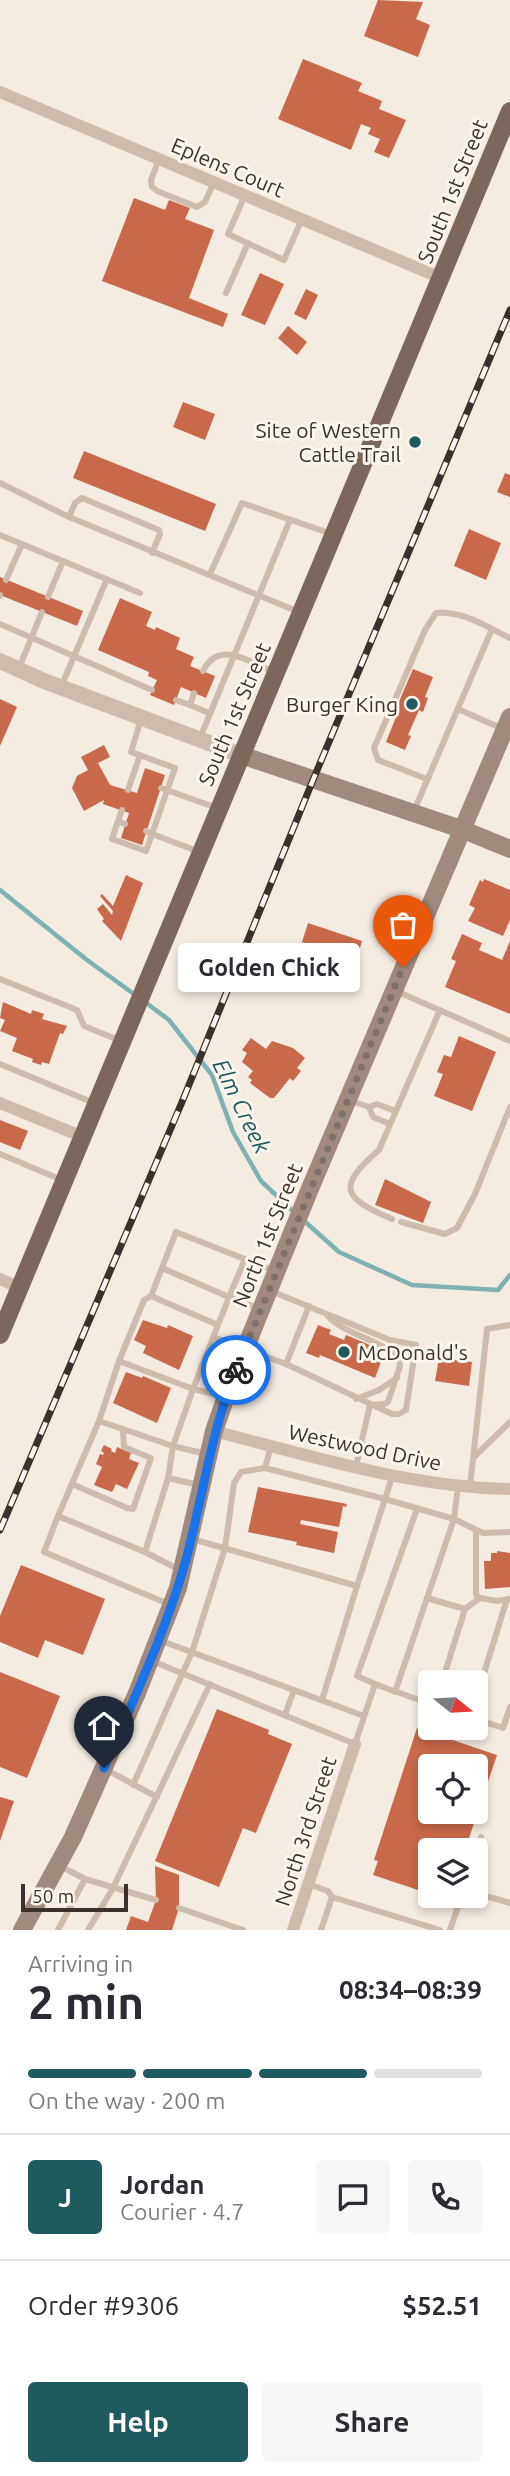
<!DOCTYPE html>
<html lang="en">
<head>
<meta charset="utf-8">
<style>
	:root { --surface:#fff; --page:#f7f7f7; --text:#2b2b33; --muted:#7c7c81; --line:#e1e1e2; --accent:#1f5a5e }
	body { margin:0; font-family:Ubuntu,sans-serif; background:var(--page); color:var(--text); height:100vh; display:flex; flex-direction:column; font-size:26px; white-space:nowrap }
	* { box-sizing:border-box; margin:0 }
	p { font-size:23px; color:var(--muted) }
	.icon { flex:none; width:38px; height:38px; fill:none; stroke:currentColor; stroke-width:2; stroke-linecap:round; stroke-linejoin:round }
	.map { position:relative; height:1930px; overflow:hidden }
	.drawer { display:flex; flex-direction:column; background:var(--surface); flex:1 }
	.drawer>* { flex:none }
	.needle { width:46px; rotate:108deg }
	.buttons { position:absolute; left:418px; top:1670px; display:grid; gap:14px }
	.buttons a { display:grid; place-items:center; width:70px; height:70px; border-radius:7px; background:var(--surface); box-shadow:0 4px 10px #0003; font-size:35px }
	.scale { position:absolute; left:21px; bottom:18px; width:107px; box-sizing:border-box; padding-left:7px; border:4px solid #3b302b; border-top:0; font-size:19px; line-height:24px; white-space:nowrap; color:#3b302b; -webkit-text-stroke:5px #fbf5ee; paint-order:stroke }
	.pin { position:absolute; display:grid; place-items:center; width:60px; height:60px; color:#fff; margin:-72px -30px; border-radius:50% 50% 50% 0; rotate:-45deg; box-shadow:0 0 7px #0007 }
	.pin .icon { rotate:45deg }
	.courier { position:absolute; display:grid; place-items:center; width:70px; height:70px; margin:-35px; border:5px solid #1a73e8; border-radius:50%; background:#fff; color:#222; box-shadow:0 2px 9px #0007 }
	.bubble { position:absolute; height:49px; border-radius:7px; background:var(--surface); box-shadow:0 4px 10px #0003; font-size:23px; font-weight:700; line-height:49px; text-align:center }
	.head em { font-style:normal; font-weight:700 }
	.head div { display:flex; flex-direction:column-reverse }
	.head { display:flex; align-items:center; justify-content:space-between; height:119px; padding:0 28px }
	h1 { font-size:46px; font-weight:700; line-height:52px }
	.bar { display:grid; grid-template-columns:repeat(4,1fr); gap:10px 7px; align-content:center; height:84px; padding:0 28px }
	.bar i { height:9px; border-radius:5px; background:var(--line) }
	.bar .active { background:var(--accent) }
	.bar p { grid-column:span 4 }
	.line { display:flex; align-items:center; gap:18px; padding:0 28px; border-top:2px solid var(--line) }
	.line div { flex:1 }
	.round { display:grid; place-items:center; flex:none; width:74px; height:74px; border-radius:7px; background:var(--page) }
	.cta { display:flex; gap:14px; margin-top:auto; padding:14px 28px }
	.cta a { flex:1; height:80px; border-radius:7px; background:var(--accent); color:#fff; font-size:28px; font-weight:700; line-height:80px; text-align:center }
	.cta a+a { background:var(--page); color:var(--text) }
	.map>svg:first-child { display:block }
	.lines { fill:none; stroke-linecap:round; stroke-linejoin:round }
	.stream { stroke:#7fb0b2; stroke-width:4.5 }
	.building { fill:#c8694b; fill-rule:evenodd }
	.service { stroke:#cdbbac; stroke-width:6 }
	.minor { stroke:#cdbbac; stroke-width:12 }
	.tertiary { stroke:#cdbbac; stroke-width:16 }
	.secondary { stroke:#a18a7d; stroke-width:18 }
	.primary { stroke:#7d675c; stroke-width:18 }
	.rail-casing { stroke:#3b302b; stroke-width:7 }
	.rail { stroke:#fbf5ee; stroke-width:4.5; stroke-dasharray:13; stroke-linecap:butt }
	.done { stroke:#7c716b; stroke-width:7; stroke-dasharray:0 12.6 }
	.route { stroke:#1a73e8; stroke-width:9 }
	.poi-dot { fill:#1f5a5e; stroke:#fbf5ee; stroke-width:2.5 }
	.labels { text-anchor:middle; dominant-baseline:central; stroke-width:6; stroke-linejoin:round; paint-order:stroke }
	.street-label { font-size:21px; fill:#3b302b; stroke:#fbf5ee }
	.poi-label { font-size:21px; fill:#3b302b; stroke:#fbf5ee; text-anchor:end }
	.water-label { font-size:23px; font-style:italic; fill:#1f5a5e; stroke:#fbf5ee }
</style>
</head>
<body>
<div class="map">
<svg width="510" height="1930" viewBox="0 0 510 1930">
	<rect width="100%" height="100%" fill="#f4ebe1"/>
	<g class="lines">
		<g class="stream">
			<path d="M0 890 87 960 138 997"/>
			<path d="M145 1002 169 1020 212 1075 233 1132 261 1181 295 1213"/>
			<path d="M302 1219 339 1252 412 1285 498 1290 510 1275"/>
		</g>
	</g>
	<g class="building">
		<path d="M378 0 423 2 416 19 430 25 418 57 364 36Z"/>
		<path d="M303 59 362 83 358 91 382 101 379 109 406 120 389 158 374 152 380 139 368 134 371 128 361 124 351 150 278 119Z"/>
		<path d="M134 198 165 210 169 200 190 208 185 219 214 230 189 298 228 314 223 327 102 281Z"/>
		<path d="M260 273 284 284 265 325 241 315Z"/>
		<path d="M306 289 318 295 306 320 294 314Z"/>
		<path d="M288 326 307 342 297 355 278 338Z"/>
		<path d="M183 402 215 414 205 440 173 427Z"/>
		<path d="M84 451 216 504 205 531 73 478Z"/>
		<path d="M505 473 510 475V497L497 492Z"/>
		<path d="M469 529 501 543 486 580 454 566Z"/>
		<path d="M0 577 83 611 77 626 0 595Z"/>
		<path d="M120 598 152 612 146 626 155 630 156 627 180 638 176 649 194 657 190 666 215 676 206 698 181 687 174 705 150 695 157 680 148 676 149 672 98 650Z"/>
		<path d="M413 669 433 677 425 697 428 698 423 712 419 710 408 735 411 736 405 750 386 742 398 712 395 711Z"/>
		<path d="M0 699 17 707 0 746Z"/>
		<path d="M104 745 110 757 98 763 110 785 137 793 145 768 165 775 142 845 121 838 129 813 103 804 104 800 84 811 72 788 77 776 88 770 81 757Z"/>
		<path d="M126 875 143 883 121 941 102 921 104 919 97 909 103 904 112 915 113 911 100 896 102 894 113 906Z"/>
		<path d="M484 879 510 890V920L503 936 468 921 475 908 469 905 480 880 483 882Z"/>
		<path d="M308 923 362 941 356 960 302 942Z"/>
		<path d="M462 934 482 943 479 950 502 960 510 941V1014L445 987 456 961 451 959Z"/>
		<path d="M3 1002 31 1014 32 1010 44 1014 42 1019 67 1026 63 1034 60 1033 49 1064 42 1062 41 1065 32 1062 33 1059 12 1051 17 1038 0 1031 5 1020 0 1018Z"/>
		<path d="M459 1036 496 1052 472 1111 434 1096 443 1074 437 1072 444 1055 451 1057Z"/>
		<path d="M251 1038 266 1049 272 1041 293 1048 305 1058 297 1068 301 1071 293 1081 290 1078 274 1098H270L250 1083 252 1080 248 1077 253 1071 242 1062 247 1053 242 1050Z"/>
		<path d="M0 1120 28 1131 20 1150 0 1142Z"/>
		<path d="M385 1179 431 1202 423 1223 375 1205Z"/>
		<path d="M143 1320 167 1328 168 1325 193 1336 179 1370 143 1353 146 1346 134 1340Z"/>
		<path d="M318 1325 331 1330 329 1334 344 1340 346 1335 382 1350 378 1361 381 1362 375 1378 320 1355 319 1358 306 1353Z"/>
		<path d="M439 1358 472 1362 469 1386 435 1381Z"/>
		<path d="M126 1372 142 1378 143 1376 171 1388 157 1423 113 1403Z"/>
		<path d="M104 1445 112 1449 111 1451 115 1453 117 1447 131 1453 129 1459 139 1463 127 1489 116 1484 112 1492 94 1485 102 1467 96 1464 100 1454 103 1455 104 1453 101 1451Z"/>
		<path d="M258 1487 347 1504 346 1507 343 1506 339 1527 301 1520 300 1524 338 1532 334 1553 296 1545 297 1542 248 1532Z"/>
		<path d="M497 1551 510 1553V1587L485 1589 484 1561H491V1553H497Z"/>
		<path d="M21 1565 105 1599 83 1655 45 1640 38 1658 0 1642V1616Z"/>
		<path d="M0 1672 60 1696 27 1778 0 1767Z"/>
		<path d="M217 1709 269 1730 268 1734 292 1744 256 1833 243 1828 219 1887 155 1861Z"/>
		<path d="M417 1728 497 1755 465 1850H430V1894L373 1875 378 1861 374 1860ZM430 1766H476V1811H430Z"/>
		<path d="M0 1797 14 1801 0 1841Z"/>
		<path d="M155 1866 179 1875V1908L172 1930H126L131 1916 148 1922 156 1900Z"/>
	</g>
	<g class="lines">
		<g class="service">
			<path d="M159 159 151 180 152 187 157 191 197 207 205 202 214 182"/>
			<path d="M245 195 228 234 284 260 302 219"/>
			<path d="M226 293 248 243"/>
			<path d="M0 483 69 517 299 612"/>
			<path d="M69 517 75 503 82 498 159 530 160 534 152 553"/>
			<path d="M0 535 140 593"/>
			<path d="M210 574 242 503 332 534"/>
			<path d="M6 580 22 544"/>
			<path d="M0 596V595"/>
			<path d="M48 597 63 561"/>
			<path d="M0 624 152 690"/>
			<path d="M19 668 42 612"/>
			<path d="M203 671C219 639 250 662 274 672"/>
			<path d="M61 687 107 579"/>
			<path d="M194 693 190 705 209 713"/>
			<path d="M176 700 190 705"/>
			<path d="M458 709 503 729"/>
			<path d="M141 719 131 752 175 768 152 834 200 852"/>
			<path d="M200 738 290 520"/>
			<path d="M427 779 378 760 374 748 425 630 436 613C462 610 487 627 510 638"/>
			<path d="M161 788 217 808"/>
			<path d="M128 790 140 755"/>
			<path d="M122 810 118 821 125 824"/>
			<path d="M414 811 492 629"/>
			<path d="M118 821 112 839 146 851 152 834 146 831"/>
			<path d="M0 979 77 1010 84 1026 121 1041"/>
			<path d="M396 991 510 1041"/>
			<path d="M0 1064 94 1103"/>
			<path d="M351 1101 369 1107 377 1104 395 1111"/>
			<path d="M369 1107 373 1117 390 1124"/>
			<path d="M0 1154 62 1180"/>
			<path d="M392 1219C344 1198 335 1188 379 1150L440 1010"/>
			<path d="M401 1222 445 1234 457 1228 475 1194 510 1107"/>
			<path d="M162 1268 229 1297 245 1259"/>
			<path d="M151 1296 144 1300 119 1361 193 1389 173 1446 206 1454"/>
			<path d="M260 1309 229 1297 218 1325 151 1296 176 1232 275 1271"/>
			<path d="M326 1314C343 1334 378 1339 399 1357L400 1366 388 1402 384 1404 372 1405"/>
			<path d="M218 1325 193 1389 224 1396"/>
			<path d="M213 1337 286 1364 392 1414H399L406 1410 416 1345 390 1340 271 1291"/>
			<path d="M119 1361 99 1421 173 1446 168 1478 199 1485"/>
			<path d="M286 1364 309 1306"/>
			<path d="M356 1399 379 1390 397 1378"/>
			<path d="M99 1421 58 1516 145 1552"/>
			<path d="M271 1446 265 1468 385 1499 454 1519 395 1692"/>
			<path d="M474 1457 510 1422"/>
			<path d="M356 1466 370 1405"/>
			<path d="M168 1478 145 1552 180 1570"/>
			<path d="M72 1484 127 1508 133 1509 151 1458 124 1447 123 1429"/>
			<path d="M458 1486 454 1519 483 1533 510 1532"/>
			<path d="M470 1487 487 1329 510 1325"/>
			<path d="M58 1516 44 1552 171 1605"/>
			<path d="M476 1530V1595L480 1598"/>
			<path d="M192 1539 357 1586 393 1474"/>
			<path d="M427 1598 465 1609 480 1598 497 1601 510 1599"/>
			<path d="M159 1640 364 1716"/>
			<path d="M152 1661 355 1744 375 1684 430 1704"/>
			<path d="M442 1682 465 1609"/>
			<path d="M375 1684 357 1676 417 1509"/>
			<path d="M476 1699 507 1599"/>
			<path d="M322 1700 357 1586"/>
			<path d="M285 1715 294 1690"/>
			<path d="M476 1719 503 1728 510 1707"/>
			<path d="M105 1769 157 1797"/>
			<path d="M133 1785 192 1652 225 1548 234 1483 241 1472 265 1468"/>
			<path d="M476 1851 481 1837"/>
			<path d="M60 1866 85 1879 156 1900"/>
			<path d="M308 1884 328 1891 332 1897 321 1930"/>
			<path d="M476 1893 510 1903"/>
			<path d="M332 1897 440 1930"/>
			<path d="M179 1908 243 1930"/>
			<path d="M58 1930 85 1879"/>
			<path d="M88 1930 113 1888 210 1684"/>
			<path d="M450 1930 462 1895"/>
		</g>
		<g class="minor">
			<path d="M0 92 441 278"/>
			<path d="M0 1103 83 1137"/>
			<path d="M0 1279 20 1288"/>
			<path d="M214 1431C310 1456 410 1487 510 1489"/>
			<path d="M293 1930 355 1744"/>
		</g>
		<path class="tertiary" d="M0 661 44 681 241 755"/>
		<g class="secondary">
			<path d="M241 755 461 829 510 849"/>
			<path d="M22 1930 73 1837 137 1693 178 1588 214 1431 228 1391 309 1191 510 717"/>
		</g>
		<path class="primary" d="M0 1335 510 111"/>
		<g class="rail-casing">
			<path id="rail" d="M0 1530 182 1102 313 780 510 310"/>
		</g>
		<use href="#rail" class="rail"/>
	</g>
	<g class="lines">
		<path class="done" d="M236 1370 403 967"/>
		<path class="route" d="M104 1768C133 1700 166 1632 186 1560 203 1496 211 1432 236 1370"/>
	</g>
	<g class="poi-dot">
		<circle cx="415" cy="442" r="7"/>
		<circle cx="412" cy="704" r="7"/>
		<circle cx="344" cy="1352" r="7"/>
	</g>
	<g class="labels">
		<g class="street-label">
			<text transform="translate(228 167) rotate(23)">Eplens Court</text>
			<text transform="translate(452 191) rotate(-68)">South 1st Street</text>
			<text transform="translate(234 714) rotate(-67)">South 1st Street</text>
			<text transform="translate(267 1235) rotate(-68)">North 1st Street</text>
			<text transform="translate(365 1447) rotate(12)">Westwood Drive</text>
			<text transform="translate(305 1831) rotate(-72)">North 3rd Street</text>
		</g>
		<g class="poi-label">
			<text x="401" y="430">Site of Western<tspan x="401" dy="24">Cattle Trail</tspan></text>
			<text x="398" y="704">Burger King</text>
			<text x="358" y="1352" text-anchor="start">McDonald's</text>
		</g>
		<g class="water-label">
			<text transform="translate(242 1106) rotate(64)">Elm Creek</text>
		</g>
	</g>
</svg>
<div class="buttons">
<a><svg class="needle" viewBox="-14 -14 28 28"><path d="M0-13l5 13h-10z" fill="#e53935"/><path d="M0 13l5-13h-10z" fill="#7c7c81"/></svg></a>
<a><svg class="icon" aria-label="locate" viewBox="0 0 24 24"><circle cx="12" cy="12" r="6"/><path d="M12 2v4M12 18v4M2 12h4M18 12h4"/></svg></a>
<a><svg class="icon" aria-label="layers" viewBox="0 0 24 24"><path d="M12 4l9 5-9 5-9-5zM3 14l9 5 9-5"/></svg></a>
</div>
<div class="scale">50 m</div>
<div class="pin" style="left:403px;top:967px;background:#ea580c"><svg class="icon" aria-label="bag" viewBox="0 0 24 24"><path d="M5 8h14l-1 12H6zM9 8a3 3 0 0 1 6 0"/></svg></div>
<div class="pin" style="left:104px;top:1768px;background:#1f2937"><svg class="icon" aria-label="home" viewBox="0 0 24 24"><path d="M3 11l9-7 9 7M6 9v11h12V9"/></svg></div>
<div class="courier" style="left:236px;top:1370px"><svg class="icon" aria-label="bike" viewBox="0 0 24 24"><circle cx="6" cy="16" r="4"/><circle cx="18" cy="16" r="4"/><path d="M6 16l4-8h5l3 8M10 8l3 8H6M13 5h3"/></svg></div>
<div class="bubble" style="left:178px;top:943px;width:182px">Golden Chick</div>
</div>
<section class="drawer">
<div class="head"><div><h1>2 min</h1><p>Arriving in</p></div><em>08:34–08:39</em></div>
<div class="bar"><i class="active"></i><i class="active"></i><i class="active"></i><i></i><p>On the way · 200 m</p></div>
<div class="line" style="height:126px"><b class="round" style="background:var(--accent);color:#fff">J</b><div><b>Jordan</b><p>Courier · 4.7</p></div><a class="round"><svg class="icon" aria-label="chat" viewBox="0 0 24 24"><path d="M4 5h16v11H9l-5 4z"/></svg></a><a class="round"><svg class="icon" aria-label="phone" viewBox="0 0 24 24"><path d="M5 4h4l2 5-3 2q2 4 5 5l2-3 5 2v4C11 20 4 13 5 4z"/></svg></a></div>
<div class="line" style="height:91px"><div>Order #9306</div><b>$52.51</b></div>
<div class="cta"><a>Help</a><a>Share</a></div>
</section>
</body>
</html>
